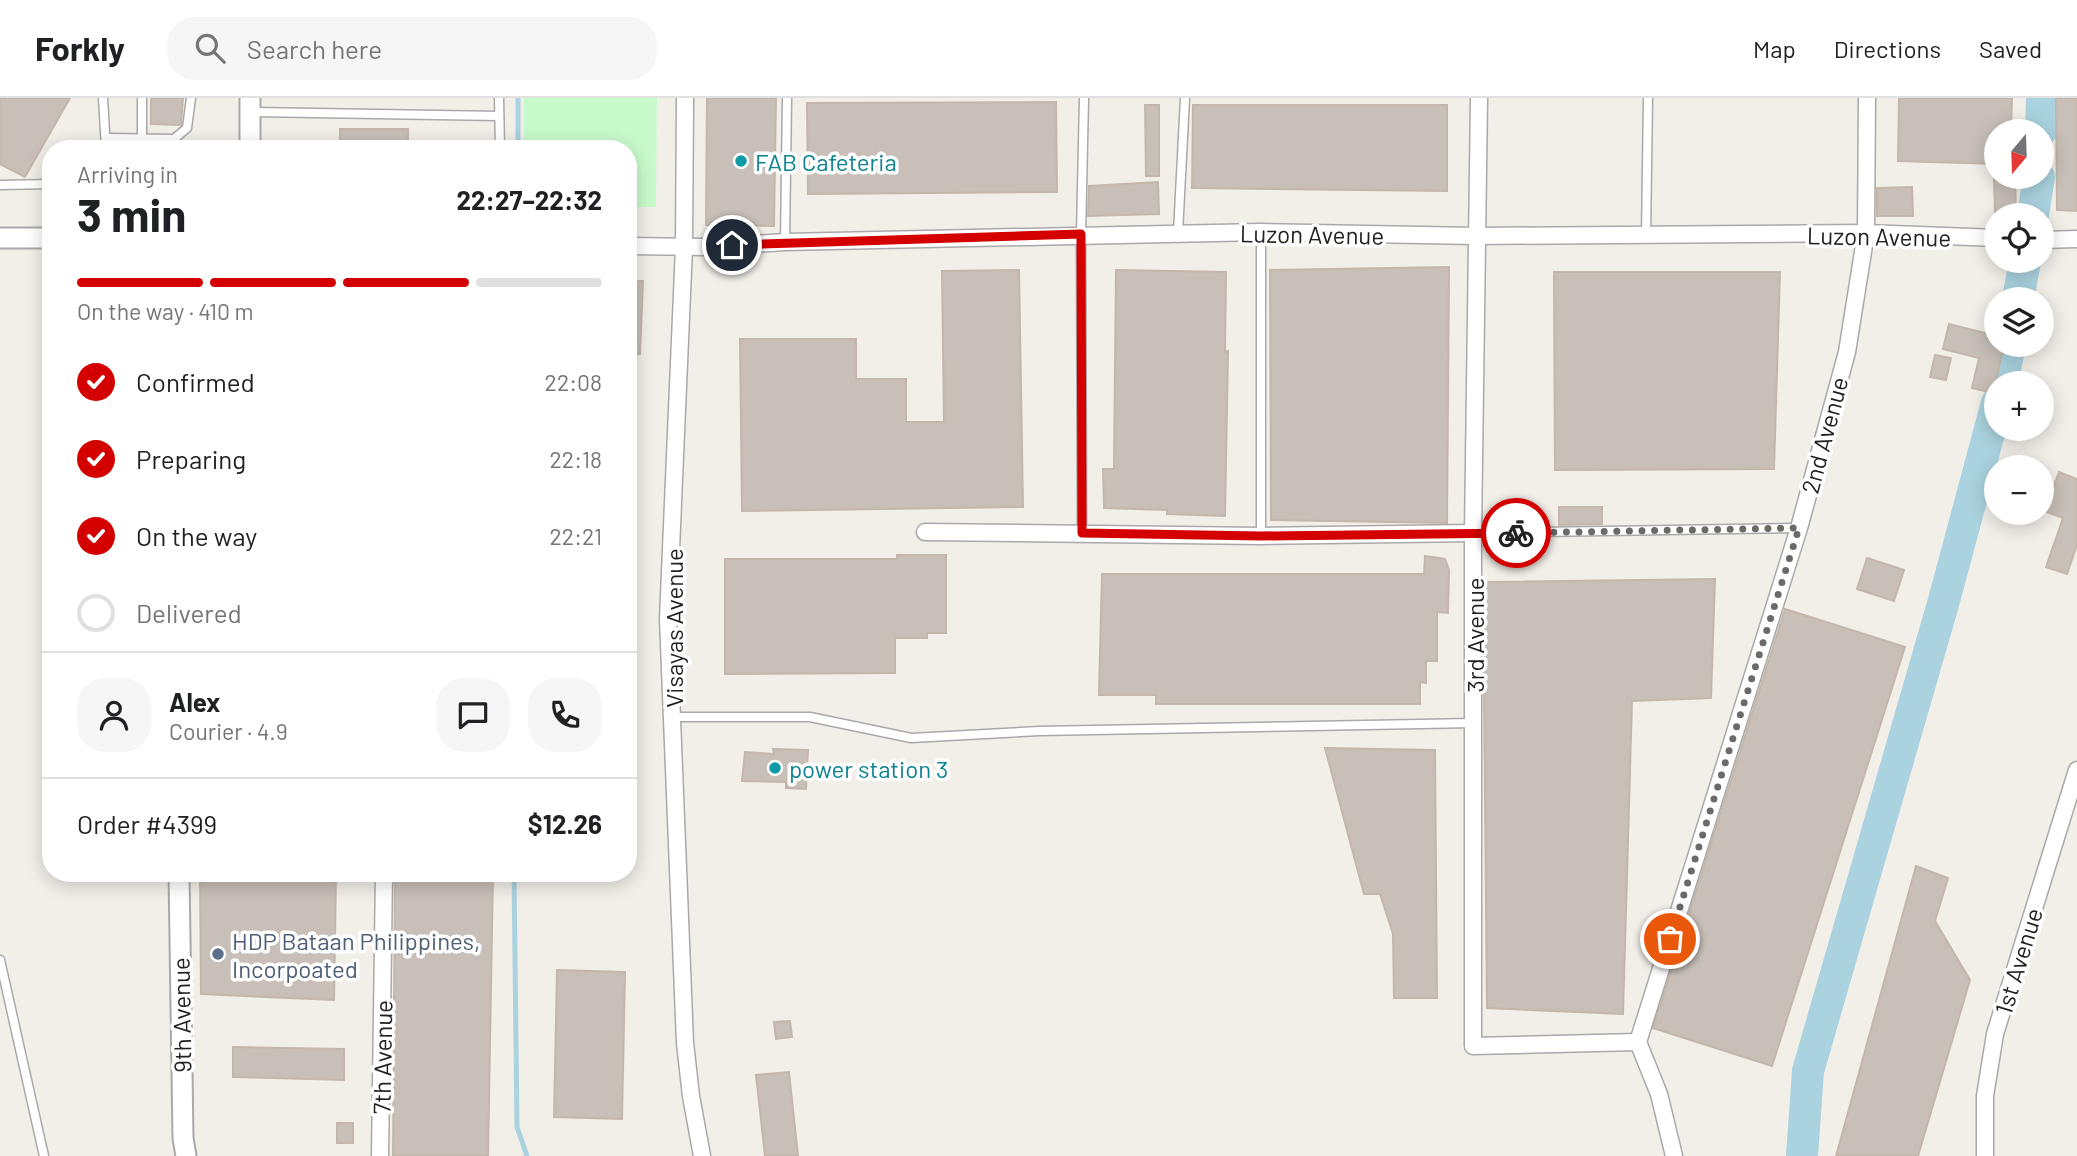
<!DOCTYPE html>
<html lang="en">
<head>
<meta charset="utf-8">
<style>
	:root { --surface:#fff; --page:#f6f6f6; --text:#202124; --muted:#757577; --line:#e0e0e0; --accent:#d40000 }
	body { margin:0; font-family:Barlow,sans-serif; background:var(--page); color:var(--text); height:100vh; display:flex; flex-direction:column; font-size:26px; white-space:nowrap }
	* { box-sizing:border-box; margin:0 }
	p { font-size:23px; color:var(--muted) }
	.icon { flex:none; width:38px; height:38px; fill:none; stroke:currentColor; stroke-width:2; stroke-linecap:round; stroke-linejoin:round }
	.map { position:relative; flex:1; overflow:hidden }
	.panel { position:absolute; left:42px; top:42px; width:595px; height:742px; display:flex; flex-direction:column; background:var(--surface); border-radius:28px; box-shadow:0 4px 18px #0003 }
	.panel>* { flex:none }
	.needle { width:46px; rotate:199deg }
	.buttons { position:absolute; left:1984px; top:21px; display:grid; gap:14px }
	.buttons a { display:grid; place-items:center; width:70px; height:70px; border-radius:50%; background:var(--surface); box-shadow:0 4px 18px #0003; font-size:35px }
	.pin { position:absolute; display:grid; place-items:center; width:60px; height:60px; color:#fff; margin:-30px; border:4px solid #fff; border-radius:50%; box-shadow:0 2px 7px #0007 }
	.courier { position:absolute; display:grid; place-items:center; width:70px; height:70px; margin:-35px; border:5px solid #d40000; border-radius:50%; background:#fff; color:#222; box-shadow:0 2px 9px #0007 }
	.headline em { font-style:normal; font-weight:700 }
	.headline div { display:flex; flex-direction:column-reverse }
	.headline { display:flex; align-items:center; justify-content:space-between; height:119px; padding:0 35px }
	h1 { font-size:46px; font-weight:700; line-height:52px }
	.bar { display:grid; grid-template-columns:repeat(4,1fr); gap:10px 7px; align-content:center; height:84px; padding:0 35px }
	.bar i { height:9px; border-radius:5px; background:var(--line) }
	.bar .active { background:var(--accent) }
	.bar p { grid-column:span 4 }
	.line { display:flex; align-items:center; gap:18px; padding:0 35px; border-top:2px solid var(--line) }
	.line div { flex:1 }
	.round { display:grid; place-items:center; flex:none; width:74px; height:74px; border-radius:28px; background:var(--page) }
	ol { padding:0 35px; list-style:none }
	li { display:flex; align-items:center; gap:21px; height:77px }
	li p { margin-inline-start:auto }
	li .icon { padding:7px; border-radius:50%; background:var(--accent); color:#fff; stroke-width:4 }
	li:last-child { color:var(--muted) }
	li i { width:38px; height:38px; border:4px solid var(--line); border-radius:50% }
	header { display:flex; align-items:center; gap:42px; box-sizing:border-box; height:98px; padding:0 35px; background:var(--surface); border-bottom:2px solid var(--line) }
	header strong { font-size:33px }
	nav { display:flex; gap:38px; margin-inline-start:auto; font-size:24px }
	.search { width:490px; height:63px; background:var(--page); display:flex; align-items:center; gap:18px; box-sizing:border-box; padding:0 24px; border-radius:28px; color:var(--muted); font-size:26px }
	.map>svg:first-child { display:block }
	.park { fill:#c8facc }
	.lines { fill:none; stroke-linecap:round; stroke-linejoin:round }
	.stream { stroke:#aad3df; stroke-width:5 }
	.river { stroke:#aad3df; stroke-width:32 }
	.building { fill:#c7bfb8; stroke:#c4b6ab; stroke-width:2 }
	.service-casing { stroke:#a9a9a9; stroke-width:11 }
	.minor-casing { stroke:#a9a9a9; stroke-width:19 }
	.tertiary-casing { stroke:#a9a9a9; stroke-width:23 }
	.service { stroke:#fff; stroke-width:8 }
	.minor { stroke:#fff; stroke-width:16 }
	.tertiary { stroke:#fff; stroke-width:19 }
	.done { stroke:#6b6a68; stroke-width:7; stroke-dasharray:0 12.6 }
	.route { stroke:#d40000; stroke-width:9 }
	.culture-dot { fill:#0f9aa8; stroke:#fff; stroke-width:2.5 }
	.service-dot { fill:#5c6f8a; stroke:#fff; stroke-width:2.5 }
	.labels { text-anchor:middle; dominant-baseline:central; stroke-width:7; stroke-linejoin:round; paint-order:stroke }
	.culture-label { font-size:24px; fill:#0d838f; stroke:#fff; text-anchor:start }
	.street-label { font-size:24px; fill:#222; stroke:#fff }
	.service-label { font-size:24px; fill:#4e5e75; stroke:#fff; text-anchor:start }
</style>
</head>
<body>
<header>
<strong>Forkly</strong>
<div class="search"><svg class="icon" aria-label="search" viewBox="0 0 24 24"><circle cx="10" cy="10" r="6"/><path d="M15 15l6 6"/></svg>Search here</div>
<nav><a>Map</a><a>Directions</a><a>Saved</a></nav>
</header>
<div class="map">
<svg width="2077" height="1058" viewBox="0 0 2077 1058">
	<rect width="100%" height="100%" fill="#f2efe9"/>
	<path class="park" d="M524 0H657L656 109H628V51H524Z"/>
	<g class="lines">
		<g class="stream">
			<path d="M518 0V51"/>
			<path d="M514 775 517 1029 527 1058"/>
		</g>
		<g class="river">
			<path d="M2041 33 2042 0"/>
			<path d="M2033 117 2039 79"/>
			<path d="M2018 201 2025 163"/>
			<path d="M2002 285 2010 247"/>
			<path d="M1802 1058 1808 973 1943 506 1997 305"/>
		</g>
	</g>
	<g class="building">
		<path d="M0 0H70L25 79 0 66Z"/>
		<path d="M151 0H183L181 27 151 26Z"/>
		<path d="M707 0H776L774 128 706 127Z"/>
		<path d="M1899 0H2012L2011 33H1997V66L1898 63Z"/>
		<path d="M2056 0H2077V113L2057 112Z"/>
		<path d="M1056 4 1057 94 808 96 807 5Z"/>
		<path d="M1145 7H1159V78H1146Z"/>
		<path d="M1193 7H1447V93L1192 90Z"/>
		<rect x="340" y="31" width="68" height="20"/>
		<path d="M2015 79 2016 114H1995L1994 80Z"/>
		<path d="M1158 84 1159 116 1088 118 1089 88Z"/>
		<path d="M1912 89 1913 118H1877V90Z"/>
		<path d="M1449 169 1447 425 1271 422 1270 172Z"/>
		<path d="M1019 172 1023 409 742 413 740 241H856V281H906V324H944L942 173Z"/>
		<path d="M1116 172 1226 174 1225 254 1228 253 1225 418 1167 416V412L1104 410 1103 371H1114Z"/>
		<path d="M1554 174H1780L1774 371 1555 372Z"/>
		<path d="M628 183H643L640 256H628Z"/>
		<path d="M1949 226 1997 238V247H2004L1993 295 1972 290 1979 260 1943 251Z"/>
		<path d="M1935 257 1951 260 1946 282 1930 279Z"/>
		<path d="M2059 374 2077 381V447L2067 476 2046 469 2063 420 2044 413Z"/>
		<path d="M1559 409H1602V426L1559 427Z"/>
		<path d="M897 457H946V535H927V540H895V575L725 576V461H897Z"/>
		<path d="M1425 458 1445 461 1449 472 1448 515 1437 514V563H1426V585L1420 584V606H1156V597H1099L1102 476H1424Z"/>
		<path d="M1867 460 1904 472 1894 503 1857 491Z"/>
		<path d="M1715 481 1711 600 1632 603 1623 916 1487 910 1483 484Z"/>
		<path d="M1785 511 1905 549 1772 968 1653 930Z"/>
		<path d="M1325 650 1435 652 1437 900H1394L1393 836 1380 796H1364Z"/>
		<path d="M773 651 808 652 806 691 786 690V684L742 683 745 654 774 656Z"/>
		<path d="M1916 768 1948 780 1935 823 1970 882 1918 1058H1836Z"/>
		<path d="M200 775H336L334 902 201 896Z"/>
		<path d="M395 775H493L488 1058H393Z"/>
		<path d="M557 872 625 874 622 1021 554 1019Z"/>
		<path d="M790 923 792 939 776 941 774 924Z"/>
		<path d="M233 949 344 951V982L233 979Z"/>
		<path d="M789 974 798 1058H765L756 977Z"/>
		<rect x="337" y="1025" width="16" height="20"/>
	</g>
	<g class="lines">
		<g class="service-casing">
			<g id="service">
				<path d="M103 0 106 51"/>
				<path d="M499 0 500 51"/>
				<path d="M250 14 499 18"/>
				<path d="M106 40 174 41 187 30 191 0"/>
				<path d="M142 41V0"/>
				<path d="M0 87 51 86"/>
				<path d="M1178 135 1185 0"/>
				<path d="M1646 138 1648 0"/>
				<path d="M785 144 787 0"/>
				<path d="M1082 434 1081 136 1084 0"/>
				<path d="M1473 435 1799 430"/>
				<path d="M1261 438V134"/>
				<path d="M673 619H810L911 640 1039 633 1474 625"/>
				<path d="M0 862 44 1058"/>
			</g>
		</g>
		<g class="minor-casing">
			<g id="minor">
				<path d="M685 0 684 149 668 521 685 945 691 998 702 1058"/>
				<path d="M1479 0 1473 435V948L1638 944 1659 996 1674 1058"/>
				<path d="M2042 142 2077 141"/>
				<path d="M628 148 706 149 785 144 1261 134 1476 138 1866 135 1997 140"/>
				<path d="M925 434 1261 438 1473 435"/>
				<path d="M1638 944 1799 430 1847 254 1866 135 1867 0"/>
				<path d="M380 1058 384 775"/>
				<path d="M1985 1058V998L1995 936 2077 672"/>
			</g>
		</g>
		<g class="tertiary-casing">
			<g id="tertiary">
				<path d="M250 0V51"/>
				<path d="M0 140H51"/>
				<path d="M179 775 183 1040 186 1058"/>
			</g>
		</g>
		<use href="#service" class="service"/>
		<use href="#minor" class="minor"/>
		<use href="#tertiary" class="tertiary"/>
	</g>
	<g class="lines">
		<path class="done" d="M1516 435 1799 430 1670 841"/>
		<path class="route" d="M732 147 1081 136 1082 435 1261 438 1516 435"/>
	</g>
	<g class="culture-dot">
		<circle cx="741" cy="63" r="7"/>
		<circle cx="775" cy="670" r="7"/>
	</g>
	<circle class="service-dot" cx="218" cy="856" r="7"/>
	<g class="labels">
		<g class="culture-label">
			<text x="755" y="63">FAB Cafeteria</text>
			<text x="789" y="670">power station 3</text>
		</g>
		<g class="street-label">
			<text transform="translate(1312 136) rotate(1)">Luzon Avenue</text>
			<text transform="translate(1879 138) rotate(1)">Luzon Avenue</text>
			<text transform="translate(1824 337) rotate(-75)">2nd Avenue</text>
			<text transform="translate(673 530) rotate(-90)">Visayas Avenue</text>
			<text transform="translate(1474 537) rotate(-90)">3rd Avenue</text>
			<text transform="translate(2018 863) rotate(-73)">1st Avenue</text>
			<text transform="translate(181 917) rotate(-91)">9th Avenue</text>
			<text transform="translate(382 959) rotate(-89)">7th Avenue</text>
		</g>
		<g class="service-label">
			<text x="232" y="842">HDP Bataan Philippines,<tspan x="232" dy="28">Incorpoated</tspan></text>
		</g>
	</g>
</svg>
<div class="buttons">
<a><svg class="needle" viewBox="-14 -14 28 28"><path d="M0-13l5 13h-10z" fill="#e53935"/><path d="M0 13l5-13h-10z" fill="#757577"/></svg></a>
<a><svg class="icon" aria-label="locate" viewBox="0 0 24 24"><circle cx="12" cy="12" r="6"/><path d="M12 2v4M12 18v4M2 12h4M18 12h4"/></svg></a>
<a><svg class="icon" aria-label="layers" viewBox="0 0 24 24"><path d="M12 4l9 5-9 5-9-5zM3 14l9 5 9-5"/></svg></a>
<a>+</a>
<a>−</a>
</div>
<div class="pin" style="left:1670px;top:841px;background:#ea580c"><svg class="icon" aria-label="bag" viewBox="0 0 24 24"><path d="M5 8h14l-1 12H6zM9 8a3 3 0 0 1 6 0"/></svg></div>
<div class="pin" style="left:732px;top:147px;background:#1f2937"><svg class="icon" aria-label="home" viewBox="0 0 24 24"><path d="M3 11l9-7 9 7M6 9v11h12V9"/></svg></div>
<div class="courier" style="left:1516px;top:435px"><svg class="icon" aria-label="bike" viewBox="0 0 24 24"><circle cx="6" cy="16" r="4"/><circle cx="18" cy="16" r="4"/><path d="M6 16l4-8h5l3 8M10 8l3 8H6M13 5h3"/></svg></div>
<section class="panel">
<div class="headline"><div><h1>3 min</h1><p>Arriving in</p></div><em>22:27–22:32</em></div>
<div class="bar"><i class="active"></i><i class="active"></i><i class="active"></i><i></i><p>On the way · 410 m</p></div>
<ol>
<li><svg class="icon" aria-label="check" viewBox="0 0 24 24"><path d="M5 12l5 5 9-10"/></svg>Confirmed<p>22:08</p></li>
<li><svg class="icon" aria-label="check" viewBox="0 0 24 24"><path d="M5 12l5 5 9-10"/></svg>Preparing<p>22:18</p></li>
<li><svg class="icon" aria-label="check" viewBox="0 0 24 24"><path d="M5 12l5 5 9-10"/></svg>On the way<p>22:21</p></li>
<li><i></i>Delivered</li>
</ol>
<div class="line" style="height:126px"><a class="round"><svg class="icon" aria-label="person" viewBox="0 0 24 24"><circle cx="12" cy="8" r="4"/><path d="M4 21q1-7 8-7t8 7"/></svg></a><div><b>Alex</b><p>Courier · 4.9</p></div><a class="round"><svg class="icon" aria-label="chat" viewBox="0 0 24 24"><path d="M4 5h16v11H9l-5 4z"/></svg></a><a class="round"><svg class="icon" aria-label="phone" viewBox="0 0 24 24"><path d="M5 4h4l2 5-3 2q2 4 5 5l2-3 5 2v4C11 20 4 13 5 4z"/></svg></a></div>
<div class="line" style="height:91px"><div>Order #4399</div><b>$12.26</b></div>
</section>
</div>
</body>
</html>
